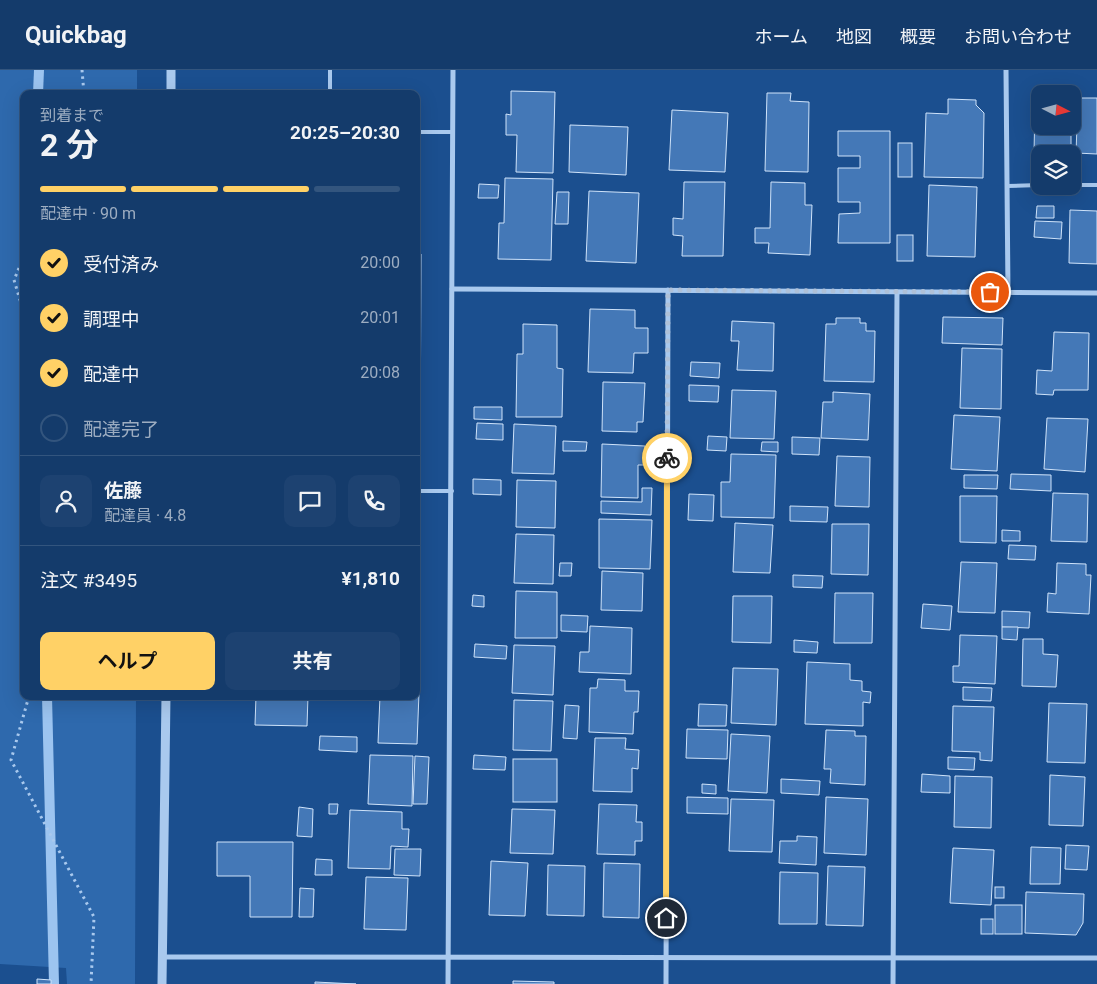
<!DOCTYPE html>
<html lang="ja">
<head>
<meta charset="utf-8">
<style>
	:root { --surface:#143b6b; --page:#1d4271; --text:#f1f3f6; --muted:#9dadc1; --line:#33557e; --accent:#ffd166 }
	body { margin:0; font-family:Roboto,"Noto Sans JP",sans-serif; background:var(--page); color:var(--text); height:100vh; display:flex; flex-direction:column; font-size:19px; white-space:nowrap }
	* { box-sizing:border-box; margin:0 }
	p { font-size:16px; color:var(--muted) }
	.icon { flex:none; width:28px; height:28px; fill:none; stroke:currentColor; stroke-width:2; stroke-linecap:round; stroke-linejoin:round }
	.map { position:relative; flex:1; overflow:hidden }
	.details { position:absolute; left:20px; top:20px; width:400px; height:610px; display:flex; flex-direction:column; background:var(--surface); border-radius:10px; box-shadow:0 5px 20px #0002,0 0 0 1px var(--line) }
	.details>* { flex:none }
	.needle { width:32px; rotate:96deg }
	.controls { position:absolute; left:1031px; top:15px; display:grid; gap:10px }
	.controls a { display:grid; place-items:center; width:50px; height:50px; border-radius:10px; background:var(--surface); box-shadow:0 5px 20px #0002,0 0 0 1px var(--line); font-size:25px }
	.pin { position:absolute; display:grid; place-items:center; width:42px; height:42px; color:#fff; margin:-21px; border:2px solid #fff; border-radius:50%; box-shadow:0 1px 5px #0007 }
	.courier { position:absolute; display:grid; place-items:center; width:50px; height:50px; margin:-25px; border:4px solid #ffd166; border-radius:50%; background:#fff; color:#222; box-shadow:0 1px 6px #0007 }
	.summary em { font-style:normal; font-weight:700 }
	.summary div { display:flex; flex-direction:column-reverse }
	.summary { display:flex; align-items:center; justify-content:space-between; height:85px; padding:0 20px }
	h1 { font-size:32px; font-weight:700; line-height:38px }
	.bar { display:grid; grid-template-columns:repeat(4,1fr); gap:8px 5px; align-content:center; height:60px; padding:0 20px }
	.bar i { height:6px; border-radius:4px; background:var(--line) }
	.bar .active { background:var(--accent) }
	.bar p { grid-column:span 4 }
	.line { display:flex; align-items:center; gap:12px; padding:0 20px; border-top:1px solid var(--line) }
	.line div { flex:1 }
	.round { display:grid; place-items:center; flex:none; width:52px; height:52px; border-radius:10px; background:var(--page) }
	ol { padding:0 20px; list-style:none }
	li { display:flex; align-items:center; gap:15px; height:55px }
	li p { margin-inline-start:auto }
	li .icon { padding:5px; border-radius:50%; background:var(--accent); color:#111; stroke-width:4 }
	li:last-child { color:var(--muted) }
	li i { width:28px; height:28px; border:2px solid var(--line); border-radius:50% }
	.primary-button { display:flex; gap:10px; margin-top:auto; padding:10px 20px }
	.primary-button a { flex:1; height:58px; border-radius:10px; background:var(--accent); color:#111; font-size:20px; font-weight:700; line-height:58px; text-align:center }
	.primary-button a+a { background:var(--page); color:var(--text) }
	header { display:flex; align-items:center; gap:30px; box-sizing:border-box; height:70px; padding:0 25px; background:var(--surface); border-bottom:1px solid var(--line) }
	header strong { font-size:24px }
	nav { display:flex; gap:28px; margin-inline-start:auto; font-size:18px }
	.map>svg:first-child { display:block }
	.green { fill:#2e69ad }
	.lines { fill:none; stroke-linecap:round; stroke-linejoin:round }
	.stream { stroke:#9cc4f0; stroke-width:10 }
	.building { fill:#4478b7; stroke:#cfe3fa }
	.path { stroke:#a9c9ee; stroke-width:3; stroke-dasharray:2.5 4; stroke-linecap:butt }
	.service { stroke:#a9c9ee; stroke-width:4 }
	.minor { stroke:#a9c9ee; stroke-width:5 }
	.tertiary { stroke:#a9c9ee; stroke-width:9 }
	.done { stroke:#afc1d8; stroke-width:5; stroke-dasharray:0 9 }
	.route { stroke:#ffd166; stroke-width:6 }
</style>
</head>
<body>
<header>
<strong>Quickbag</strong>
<nav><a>ホーム</a><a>地図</a><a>概要</a><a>お問い合わせ</a></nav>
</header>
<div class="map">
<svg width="1097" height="914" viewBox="0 0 1097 914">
	<rect width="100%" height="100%" fill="#1b4f8f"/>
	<path class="green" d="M0 0H137V24H24V626H136L135 914H67L66 898 0 894Z"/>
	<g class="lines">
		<g class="stream">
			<path d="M38 24 39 0"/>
			<path d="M47 626 54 914"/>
		</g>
	</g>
	<g class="building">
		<path d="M511 21 555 22 553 103 516 102 517 65H506V44L511 45Z"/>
		<path d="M767 23H791L790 31 809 32 808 102 765 101Z"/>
		<path d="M1078 28H1097V84L1076 83Z"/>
		<path d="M948 29 976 30V35L984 43 983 108 924 107 926 43 948 44Z"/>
		<path d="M1040 34V56H1071V82H1034L1035 37Z"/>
		<path d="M672 40 728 43 725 102 669 100Z"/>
		<path d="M570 55 628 57 626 105 569 102Z"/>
		<path d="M838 61H890V173H838L839 144 860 143V132H838V98H860V86H838Z"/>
		<rect x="898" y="73" width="14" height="34"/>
		<path d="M505 108 553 109 551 190 498 189 499 153H504Z"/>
		<path d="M684 112H725L723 186H682L683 166 673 165V148L683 149Z"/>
		<path d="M771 112 805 113V135H812L810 185 768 183 769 173H755V158H770Z"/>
		<path d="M479 114 499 115 498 128H478Z"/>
		<path d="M929 115 977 117 975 187 927 186Z"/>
		<path d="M589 121 639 123 636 193 586 191Z"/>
		<path d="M557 122H569L568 154H555Z"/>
		<path d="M1037 136H1054V148H1036Z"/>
		<path d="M1070 140 1097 141V194L1069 193Z"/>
		<path d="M1035 151 1062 152 1061 169 1034 167Z"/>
		<rect x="897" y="165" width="16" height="26"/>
		<path d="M416 184H421L420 395H416Z"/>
		<path d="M590 239 635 240V258H648V283H634L633 303 588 302Z"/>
		<path d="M943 247 1003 248 1002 275 942 273Z"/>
		<path d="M836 248H860V253H866V261H875L874 312 824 311 826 254H836Z"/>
		<path d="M732 251 774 253 773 301 737 300 739 271H731Z"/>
		<path d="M523 254 557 255V298L563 299 562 347H516L517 284H523Z"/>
		<path d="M1054 262 1089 263 1088 320H1054L1053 325 1036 324 1037 300 1052 301Z"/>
		<path d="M962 278 1002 279 1001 339 960 338Z"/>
		<path d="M691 292 720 293 719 308 690 306Z"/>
		<path d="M603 312 645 313 643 352H637V362L602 361Z"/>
		<path d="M689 315 719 316 718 332 689 331Z"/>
		<path d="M732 320 776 321 774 369 730 368Z"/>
		<path d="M833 322 870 324 868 370 821 368 823 332H833Z"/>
		<path d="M474 337H502V350L474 349Z"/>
		<path d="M954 345 1000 347 997 401 951 399Z"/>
		<path d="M1047 348 1088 349 1085 402 1044 399Z"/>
		<path d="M477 353 503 354V370L476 369Z"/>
		<path d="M514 354 556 356 554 404 512 403Z"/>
		<path d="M708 366 727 367 726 381 707 380Z"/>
		<path d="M792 367 820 368 819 385 792 384Z"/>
		<path d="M563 371 587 372 586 381H563Z"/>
		<path d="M762 372H778V382L761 381Z"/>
		<path d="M602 374 645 376 644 395H638V428L601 427Z"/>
		<path d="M731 384 776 385 774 448 721 447V412H730Z"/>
		<path d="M837 386 870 387 869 437 835 436Z"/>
		<path d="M1011 404 1051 405V421L1010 419Z"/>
		<path d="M964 405H998L997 419 964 418Z"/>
		<path d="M473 409 501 410V425L473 424Z"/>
		<path d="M517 410 556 411 555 458 516 457Z"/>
		<path d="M642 418H652L651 445 601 443V431L642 432Z"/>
		<path d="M1053 423 1088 424 1087 472 1051 471Z"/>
		<path d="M689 424 714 425 713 451 688 450Z"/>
		<path d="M960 426H997L996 473 960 472Z"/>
		<path d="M790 436 828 437 827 452 790 451Z"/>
		<path d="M599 449 652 450 650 499 599 498Z"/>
		<path d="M735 453 773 455 770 503 733 502Z"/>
		<path d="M832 454H869L868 505 831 504Z"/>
		<path d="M1002 460 1020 461V471H1002Z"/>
		<path d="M516 464 554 465 553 514 514 513Z"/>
		<path d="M1009 475 1036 476 1035 490 1008 489Z"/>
		<path d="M961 492 997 493 995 543 958 542Z"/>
		<path d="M560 493H572L571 506H559Z"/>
		<path d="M1057 493 1086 494V505H1091L1089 544 1047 542 1048 523 1056 524Z"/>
		<path d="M602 501 643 503 642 541 601 540Z"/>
		<path d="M793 505 823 506 822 518 793 517Z"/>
		<path d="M516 521 557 522V568H515Z"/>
		<path d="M835 523H873L872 573H834Z"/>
		<path d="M473 525 484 526V537L472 536Z"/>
		<path d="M733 526H772L771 573 732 572Z"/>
		<path d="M923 534 952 536 950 560 921 558Z"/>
		<path d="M1002 541 1030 542 1029 558 1002 557Z"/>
		<path d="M561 545 588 546 587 562 561 561Z"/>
		<path d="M590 556 632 558 631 604 579 602 580 582H589Z"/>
		<path d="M1002 557H1018L1017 570 1002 569Z"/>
		<path d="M960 565 997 566 995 614 953 612V596H959Z"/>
		<path d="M1023 569H1043V584L1058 585 1056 617 1022 616Z"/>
		<path d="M794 570 818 572 817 583 794 582Z"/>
		<path d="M475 574 507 576 506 589 474 587Z"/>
		<path d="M514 575 555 576 553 625 512 623Z"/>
		<path d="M807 592 850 594V610L862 611V621L871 622 870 633 863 632V656L805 654Z"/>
		<path d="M733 598 778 599 776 655 731 653Z"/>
		<path d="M598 609 625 610V621H639L638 642H634L633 664 589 662 590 618H597Z"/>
		<path d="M963 617 992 618 991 631 963 630Z"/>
		<path d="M416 623H419L417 674 378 673 380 626H416Z"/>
		<path d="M256 626H308L307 656 255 655Z"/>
		<path d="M514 630 553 631 551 681 513 680Z"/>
		<path d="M1049 633 1087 634 1085 693 1047 692Z"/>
		<path d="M699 634 727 635 726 656H698Z"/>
		<path d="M565 635 579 636 577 669 563 668Z"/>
		<path d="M953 636 994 637 992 691 980 690V682L952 681Z"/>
		<path d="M687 659 728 660 727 689 686 688Z"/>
		<path d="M826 660 855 661V666H866L865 715 830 713 831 699H824Z"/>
		<path d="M731 664 770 666 767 723 728 721Z"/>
		<path d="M320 666 357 667V682L319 680Z"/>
		<path d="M595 668H626L625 679 639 680 638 699 632 698V722L593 721Z"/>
		<path d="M370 685 413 686 412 736 368 734Z"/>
		<path d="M474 685 506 687 505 700 473 699Z"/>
		<path d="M415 686 429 687 427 734H413Z"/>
		<path d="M948 687 975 688 974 700 948 699Z"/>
		<rect x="513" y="689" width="44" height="43"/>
		<path d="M922 704 950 706V723L921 722Z"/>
		<path d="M1050 705 1085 707 1083 756 1049 755Z"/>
		<path d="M955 706 992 707 991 758 954 757Z"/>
		<path d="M781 709 820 711 819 725 781 723Z"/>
		<path d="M702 714 716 715V724L702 723Z"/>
		<path d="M687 727 728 728V744L687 743Z"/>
		<path d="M826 727 868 729 866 785 824 783Z"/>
		<path d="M731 729 774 730 772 782 729 781Z"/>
		<path d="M329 734H338L337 744H329Z"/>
		<path d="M599 734 637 735 636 752H642V771H635V785L597 784Z"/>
		<path d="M299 737 313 739 312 767 297 766Z"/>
		<path d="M512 739 555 740 553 784 510 783Z"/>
		<path d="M350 740 402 742V759H409L408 777 391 776 390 799 348 798Z"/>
		<path d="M797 766 817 767 816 795 779 793 780 771H797Z"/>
		<path d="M217 772H293L292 847H250V806H217Z"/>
		<path d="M1066 775 1089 776 1087 800 1065 799Z"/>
		<path d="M1031 777 1061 778 1060 814H1030Z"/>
		<path d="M953 778 994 780 991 835 950 833Z"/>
		<path d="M395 779H421L420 806 394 805Z"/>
		<path d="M316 789 332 790V805H315Z"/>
		<path d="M491 791 528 793 525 846 489 845Z"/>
		<path d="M604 793 640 794 639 848 603 847Z"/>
		<path d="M548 795 585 796 584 846 547 845Z"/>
		<path d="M828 796 865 797 863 856 826 855Z"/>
		<path d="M780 802 818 803 817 854H779Z"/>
		<path d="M366 807 408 808 406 860 364 859Z"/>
		<rect x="995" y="817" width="9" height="11"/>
		<path d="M300 818 314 819 313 847H299Z"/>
		<path d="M1026 822 1084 824 1083 853 1076 865 1025 863Z"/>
		<rect x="995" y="835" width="27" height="29"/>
		<rect x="981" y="849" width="12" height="15"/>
		<path d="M37 909 51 910V914H37Z"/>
		<path d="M513 911 554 912V914H513Z"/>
		<path d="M315 912 356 914H315Z"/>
	</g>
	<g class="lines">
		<g class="path">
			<path d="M82 0 84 24"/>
			<path d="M24 186 14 210 24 243"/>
			<path d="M29 626 11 690 94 847 91 914"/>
		</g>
		<g class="service">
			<path d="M330 24V0"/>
			<path d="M416 62H453"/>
			<path d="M1072 115H1097"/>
			<path d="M1007 116 1040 115"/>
			<path d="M416 421H452"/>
		</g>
		<g class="minor">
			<path d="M1006 0 1008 223"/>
			<path d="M452 219 1097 223"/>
			<path d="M162 887 1097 888"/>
			<path d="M448 914 453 0"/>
			<path d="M666 914 668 220"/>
			<path d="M893 914 897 222"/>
		</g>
		<g class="tertiary">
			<path d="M171 24V0"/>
			<path d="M162 914 166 626"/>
		</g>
	</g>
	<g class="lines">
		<path class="done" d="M667 388 668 220 990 222"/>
		<path class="route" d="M666 848 667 388"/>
	</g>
</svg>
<div class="controls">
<a><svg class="needle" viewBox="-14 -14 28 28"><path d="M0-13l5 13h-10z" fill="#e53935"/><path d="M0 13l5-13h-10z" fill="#9dadc1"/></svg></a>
<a><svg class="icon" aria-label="layers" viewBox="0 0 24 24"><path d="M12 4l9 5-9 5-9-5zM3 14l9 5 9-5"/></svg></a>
</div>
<div class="pin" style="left:990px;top:222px;background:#ea580c"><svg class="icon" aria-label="bag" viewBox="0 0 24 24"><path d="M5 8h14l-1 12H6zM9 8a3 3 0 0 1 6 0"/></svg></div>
<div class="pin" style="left:666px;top:848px;background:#1f2937"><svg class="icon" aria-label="home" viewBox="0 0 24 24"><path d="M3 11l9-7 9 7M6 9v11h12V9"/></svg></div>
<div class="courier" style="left:667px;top:388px"><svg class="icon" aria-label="bike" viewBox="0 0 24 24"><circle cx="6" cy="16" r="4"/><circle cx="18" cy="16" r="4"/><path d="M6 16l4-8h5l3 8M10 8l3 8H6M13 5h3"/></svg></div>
<section class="details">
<div class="summary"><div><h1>2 分</h1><p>到着まで</p></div><em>20:25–20:30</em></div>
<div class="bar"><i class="active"></i><i class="active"></i><i class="active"></i><i></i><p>配達中 · 90 m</p></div>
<ol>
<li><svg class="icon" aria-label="check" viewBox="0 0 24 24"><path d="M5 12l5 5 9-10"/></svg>受付済み<p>20:00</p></li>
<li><svg class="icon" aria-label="check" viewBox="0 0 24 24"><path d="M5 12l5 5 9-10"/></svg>調理中<p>20:01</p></li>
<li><svg class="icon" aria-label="check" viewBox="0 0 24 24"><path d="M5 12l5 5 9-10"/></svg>配達中<p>20:08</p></li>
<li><i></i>配達完了</li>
</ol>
<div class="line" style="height:90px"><a class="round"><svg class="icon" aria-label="person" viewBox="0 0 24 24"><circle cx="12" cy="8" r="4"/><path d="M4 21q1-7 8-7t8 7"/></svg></a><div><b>佐藤</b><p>配達員 · 4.8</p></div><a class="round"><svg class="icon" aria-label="chat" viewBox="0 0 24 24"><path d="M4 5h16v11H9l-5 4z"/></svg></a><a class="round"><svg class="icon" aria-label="phone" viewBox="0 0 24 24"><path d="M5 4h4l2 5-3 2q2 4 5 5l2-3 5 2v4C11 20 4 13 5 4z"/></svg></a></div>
<div class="line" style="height:65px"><div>注文 #3495</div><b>¥1,810</b></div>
<div class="primary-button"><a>ヘルプ</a><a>共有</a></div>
</section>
</div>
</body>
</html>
